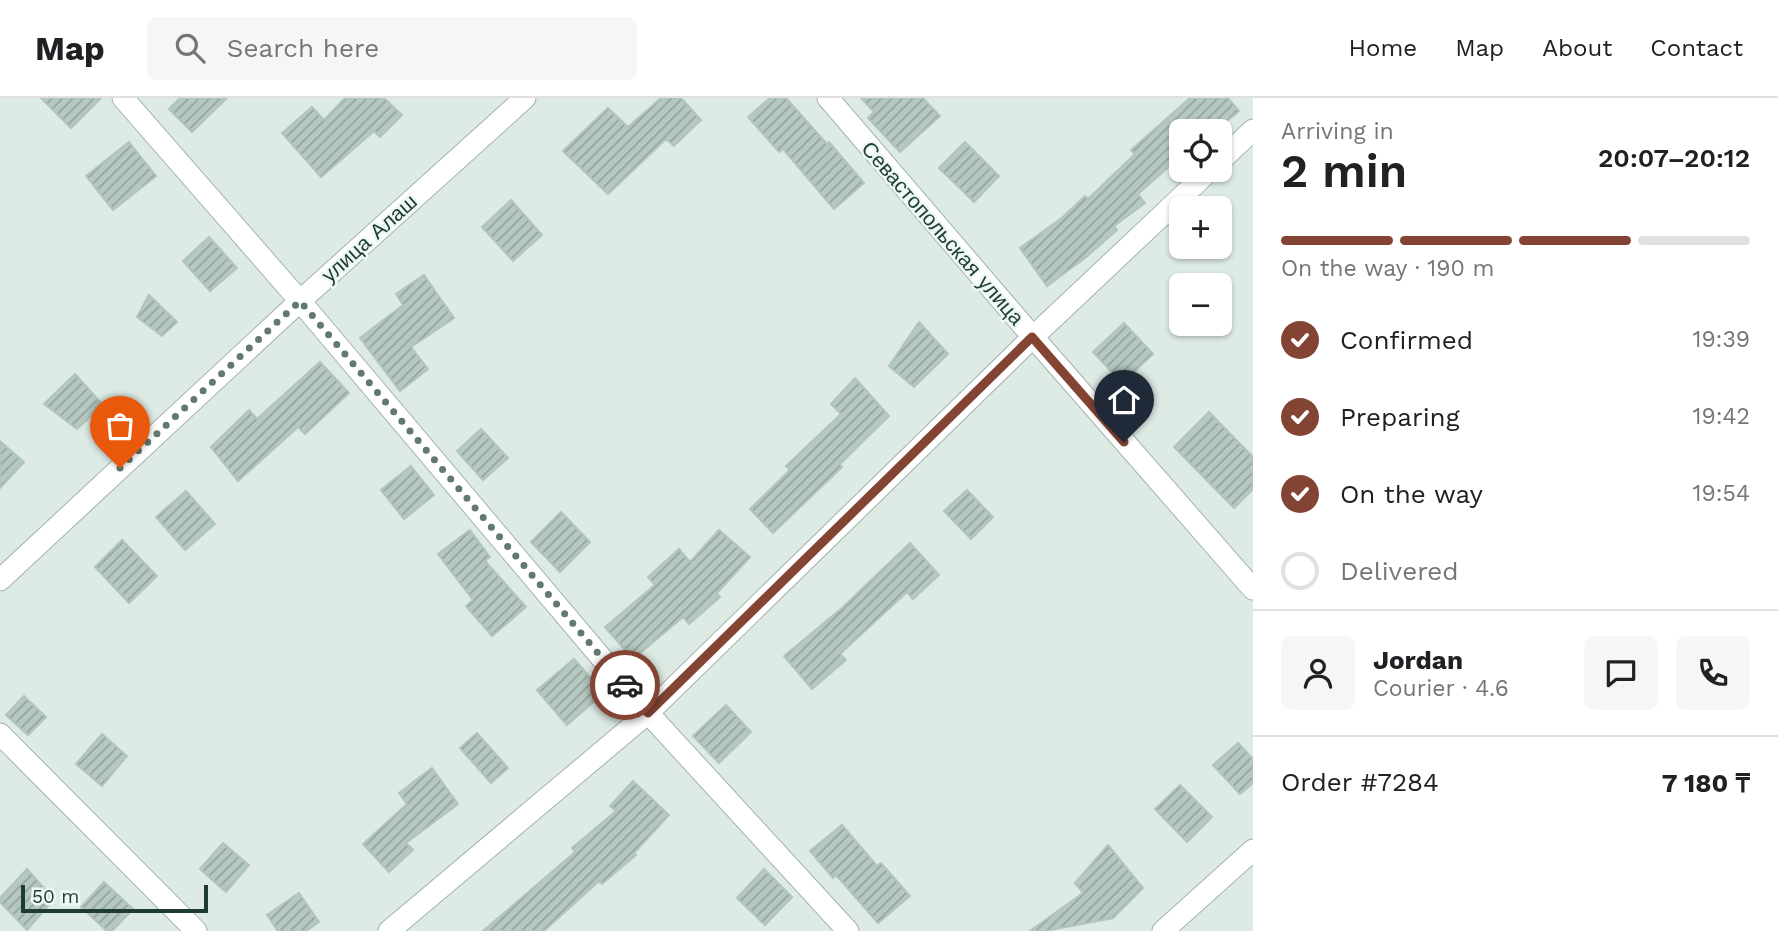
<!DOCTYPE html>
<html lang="en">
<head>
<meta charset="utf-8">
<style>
	:root { --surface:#fff; --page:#f6f6f6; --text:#202124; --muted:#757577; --line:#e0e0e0; --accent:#844434 }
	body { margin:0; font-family:"Work Sans",sans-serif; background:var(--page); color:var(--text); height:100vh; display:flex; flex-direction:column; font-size:26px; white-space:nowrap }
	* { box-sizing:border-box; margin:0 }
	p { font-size:23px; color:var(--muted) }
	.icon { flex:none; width:38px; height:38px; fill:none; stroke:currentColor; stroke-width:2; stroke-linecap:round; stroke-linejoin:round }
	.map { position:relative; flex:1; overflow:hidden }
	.drawer { display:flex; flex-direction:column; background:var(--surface); width:525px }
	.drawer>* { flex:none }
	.tools { position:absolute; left:1169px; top:21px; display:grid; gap:14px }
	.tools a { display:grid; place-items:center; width:63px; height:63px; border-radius:10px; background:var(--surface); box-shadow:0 2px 5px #0004; font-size:35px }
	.scale { position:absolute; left:21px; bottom:18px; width:187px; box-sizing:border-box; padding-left:7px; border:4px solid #1e3c33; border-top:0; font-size:19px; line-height:24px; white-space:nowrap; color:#1e3c33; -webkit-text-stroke:5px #eef8f3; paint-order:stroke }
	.pin { position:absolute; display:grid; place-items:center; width:60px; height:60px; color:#fff; margin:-72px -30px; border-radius:50% 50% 50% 0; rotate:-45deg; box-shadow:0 0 7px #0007 }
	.pin .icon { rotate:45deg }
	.courier { position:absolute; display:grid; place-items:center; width:70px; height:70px; margin:-35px; border:5px solid #844434; border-radius:50%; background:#fff; color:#222; box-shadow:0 2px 9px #0007 }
	.head em { font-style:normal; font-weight:600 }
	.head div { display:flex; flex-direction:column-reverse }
	.head { display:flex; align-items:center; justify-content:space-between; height:119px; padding:0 28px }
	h1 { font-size:46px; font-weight:600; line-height:52px }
	.bar { display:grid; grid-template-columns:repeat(4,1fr); gap:10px 7px; align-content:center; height:84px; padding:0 28px }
	.bar i { height:9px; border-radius:5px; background:var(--line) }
	.bar .current { background:var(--accent) }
	.bar p { grid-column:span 4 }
	.line { display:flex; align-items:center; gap:18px; padding:0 28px; border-top:2px solid var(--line) }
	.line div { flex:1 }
	.round { display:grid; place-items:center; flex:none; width:74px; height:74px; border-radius:10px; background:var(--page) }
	ol { padding:0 28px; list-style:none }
	li { display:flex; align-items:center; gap:21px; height:77px }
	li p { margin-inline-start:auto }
	li .icon { padding:7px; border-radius:50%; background:var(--accent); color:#fff; stroke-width:4 }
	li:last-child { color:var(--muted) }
	li i { width:38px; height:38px; border:4px solid var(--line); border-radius:50% }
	header { display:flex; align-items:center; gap:42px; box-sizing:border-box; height:98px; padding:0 35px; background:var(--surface); border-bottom:2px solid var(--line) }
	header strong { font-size:33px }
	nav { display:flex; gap:38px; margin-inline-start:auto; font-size:24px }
	.search { width:490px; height:63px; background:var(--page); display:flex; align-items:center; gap:18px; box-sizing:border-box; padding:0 24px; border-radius:10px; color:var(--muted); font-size:26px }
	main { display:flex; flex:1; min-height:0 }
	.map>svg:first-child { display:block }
	.building { fill:url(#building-hatch); stroke:#b0c5bc; stroke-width:2 }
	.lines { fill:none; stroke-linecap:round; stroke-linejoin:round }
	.minor-casing { stroke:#a1b3ac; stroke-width:23 }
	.minor { stroke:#fff; stroke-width:21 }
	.done { stroke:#617971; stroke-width:7; stroke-dasharray:0 12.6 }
	.route { stroke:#844434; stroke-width:9 }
	.labels { text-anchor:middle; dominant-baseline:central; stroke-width:5; stroke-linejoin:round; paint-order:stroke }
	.street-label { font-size:21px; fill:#1e3c33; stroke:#eef8f3 }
</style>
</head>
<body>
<header>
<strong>Map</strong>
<div class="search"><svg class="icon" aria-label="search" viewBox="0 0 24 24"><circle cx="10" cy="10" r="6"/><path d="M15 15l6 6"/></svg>Search here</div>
<nav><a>Home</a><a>Map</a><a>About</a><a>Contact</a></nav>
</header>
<main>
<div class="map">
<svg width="1253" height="833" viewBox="0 0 1253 833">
	<defs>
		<pattern id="building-hatch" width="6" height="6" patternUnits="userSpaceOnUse" patternTransform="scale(1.75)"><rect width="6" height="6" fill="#b6c9c0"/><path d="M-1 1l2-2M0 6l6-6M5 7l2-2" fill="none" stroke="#93a49d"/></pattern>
	</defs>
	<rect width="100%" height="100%" fill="#deebe5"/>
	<g class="building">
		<path d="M41 0H101L71 30Z"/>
		<path d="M180 0H227L192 34 169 11Z"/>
		<path d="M345 0H384L402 17 380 39 374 33 321 79 282 35 312 9 324 22Z"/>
		<path d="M661 0H681L701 22 674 48 666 41 608 96 563 53 608 10 628 29Z"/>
		<path d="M770 0H786L827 46 829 44 864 85 834 111 783 51 779 54 748 19Z"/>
		<path d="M861 0H923L940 18 900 54 868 20 874 14Z"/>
		<path d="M1190 0H1228L1239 13 1215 33H1181V58L1138 96 1145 105 1114 128 1117 132 1085 160 1047 188 1020 150 1063 119 1085 98 1088 101 1135 56 1131 52Z"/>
		<path d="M129 44 156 78 113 112 86 78Z"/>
		<path d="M965 44 999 78 974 104 939 70Z"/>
		<path d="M511 102 542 137 513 163 482 129Z"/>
		<path d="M209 139 237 170 210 193 183 163Z"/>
		<path d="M424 177 454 220 411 249 428 271 400 293 360 240 403 207 396 196Z"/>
		<path d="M149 197 177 224 162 238 137 219Z"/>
		<path d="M919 224 948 256 914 289 889 268Z"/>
		<path d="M1124 225 1153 256 1122 285 1093 254Z"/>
		<path d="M320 264 349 295 305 336 298 329 238 383 211 349 249 312 257 321Z"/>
		<path d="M75 276 103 307 77 331 44 306Z"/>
		<path d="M855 280 889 318 840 366 842 369 773 435 750 411 790 372 786 368 841 316 831 306Z"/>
		<path d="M1209 314 1253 359V391L1234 410 1174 349Z"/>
		<path d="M481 331 508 360 483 382 457 353Z"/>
		<path d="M0 343 24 364 0 390Z"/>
		<path d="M411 368 434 397 404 421 381 392Z"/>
		<path d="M967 392 993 419 971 441 944 413Z"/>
		<path d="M186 393 215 426 185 452 156 419Z"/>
		<path d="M561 414 590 444 560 474 531 444Z"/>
		<path d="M470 432 490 459 485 463 526 509 492 538 466 508 473 502 438 456Z"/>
		<path d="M719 432 750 459 717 495 720 499 689 526 683 519 633 561 605 529 655 487 648 479 679 451 690 464Z"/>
		<path d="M122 442 157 478 129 505 95 469Z"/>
		<path d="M910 445 939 477 913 501 907 494 840 556 846 562 812 591 784 558 842 510Z"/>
		<path d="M574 561 604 595 567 627 537 592Z"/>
		<path d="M24 598 46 619 28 637 6 617Z"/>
		<path d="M726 607 751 634 719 665 693 638Z"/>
		<path d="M477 635 508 670 491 685 460 650Z"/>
		<path d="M102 636 127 658 102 688 76 666Z"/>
		<path d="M1238 645 1253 661V685L1240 696 1213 667Z"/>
		<path d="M432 670 458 706 406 745 413 752 389 774 363 746 407 706 399 695Z"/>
		<path d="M633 683 669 717 634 755 636 757 602 786 599 783 544 833H483L575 754 572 750 616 713 610 708Z"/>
		<path d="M1180 687 1212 719 1187 744 1155 711Z"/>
		<path d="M842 727 877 768 881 765 910 798 878 825 836 777 833 780 810 753Z"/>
		<path d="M223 745 249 767 226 794 200 771Z"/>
		<path d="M1108 747 1143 790 1113 820 1045 833H1030L1083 795 1075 785Z"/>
		<path d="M27 771 54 801 27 832 0 804V800Z"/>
		<path d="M764 771 792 799 765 827 737 800Z"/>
		<path d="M104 784 133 811 112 833H107L81 809Z"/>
		<path d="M299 795 319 824 306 833H278L267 817Z"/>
	</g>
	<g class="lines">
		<g class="minor-casing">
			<g id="minor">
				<path d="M123 0 300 203 648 615 848 833"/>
				<path d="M828 0 1033 239 1253 491"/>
				<path d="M1220 63 1253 32"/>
				<path d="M0 482 300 203 525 0"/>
				<path d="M0 636 196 833"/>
				<path d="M389 833 648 615 1033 239 1210 72"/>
				<path d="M1163 833 1253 752"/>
			</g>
		</g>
		<use href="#minor" class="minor"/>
	</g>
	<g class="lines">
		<path class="done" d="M120 370 300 203 625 587"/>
		<path class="route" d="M625 587 648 615 1032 239 1124 344"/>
	</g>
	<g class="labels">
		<g class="street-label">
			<text transform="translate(943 135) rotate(49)">Севастопольская улица</text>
			<text transform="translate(369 140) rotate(-42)">улица Алаш</text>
		</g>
	</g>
</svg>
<div class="tools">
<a><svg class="icon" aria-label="locate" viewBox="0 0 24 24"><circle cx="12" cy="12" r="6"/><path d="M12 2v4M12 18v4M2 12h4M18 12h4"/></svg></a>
<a>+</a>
<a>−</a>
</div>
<div class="scale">50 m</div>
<div class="pin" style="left:120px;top:370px;background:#ea580c"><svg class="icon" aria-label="bag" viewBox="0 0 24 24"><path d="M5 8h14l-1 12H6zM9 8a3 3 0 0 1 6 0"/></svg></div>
<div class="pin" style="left:1124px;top:344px;background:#1f2937"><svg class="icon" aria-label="home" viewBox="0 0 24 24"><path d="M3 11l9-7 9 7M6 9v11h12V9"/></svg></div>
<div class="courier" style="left:625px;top:587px"><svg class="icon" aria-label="car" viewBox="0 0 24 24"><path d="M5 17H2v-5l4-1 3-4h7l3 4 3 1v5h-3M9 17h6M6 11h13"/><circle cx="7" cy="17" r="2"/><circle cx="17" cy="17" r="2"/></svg></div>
</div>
<section class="drawer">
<div class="head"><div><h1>2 min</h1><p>Arriving in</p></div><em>20:07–20:12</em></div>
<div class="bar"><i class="current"></i><i class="current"></i><i class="current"></i><i></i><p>On the way · 190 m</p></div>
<ol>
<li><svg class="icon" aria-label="check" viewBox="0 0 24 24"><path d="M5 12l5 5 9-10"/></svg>Confirmed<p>19:39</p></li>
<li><svg class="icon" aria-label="check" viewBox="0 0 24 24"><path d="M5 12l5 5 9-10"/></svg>Preparing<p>19:42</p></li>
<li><svg class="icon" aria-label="check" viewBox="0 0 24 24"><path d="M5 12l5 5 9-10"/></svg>On the way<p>19:54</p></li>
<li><i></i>Delivered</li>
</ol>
<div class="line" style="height:126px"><a class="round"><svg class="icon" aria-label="person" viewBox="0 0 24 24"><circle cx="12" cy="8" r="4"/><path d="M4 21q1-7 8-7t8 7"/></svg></a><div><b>Jordan</b><p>Courier · 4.6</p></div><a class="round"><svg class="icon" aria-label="chat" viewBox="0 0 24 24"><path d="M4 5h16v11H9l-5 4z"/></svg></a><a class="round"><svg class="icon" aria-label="phone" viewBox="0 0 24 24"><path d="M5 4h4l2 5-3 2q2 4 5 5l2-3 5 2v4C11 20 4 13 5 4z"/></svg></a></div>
<div class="line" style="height:91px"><div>Order #7284</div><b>7 180 ₸</b></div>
</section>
</main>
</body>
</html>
